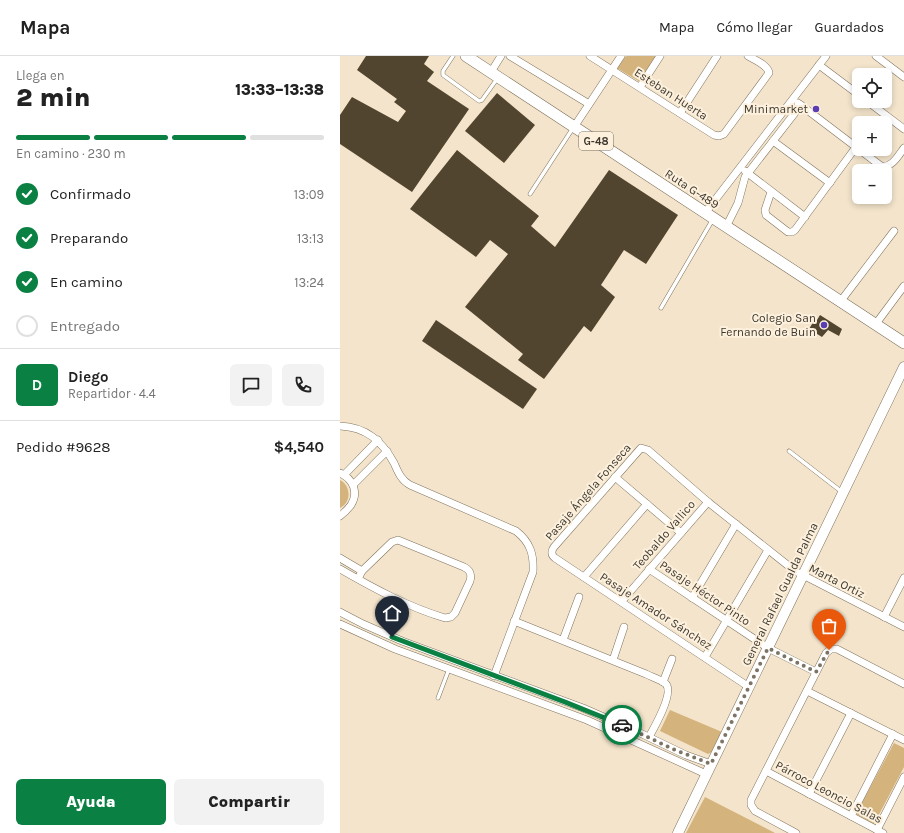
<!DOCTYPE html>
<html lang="es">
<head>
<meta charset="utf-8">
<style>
	:root { --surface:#fff; --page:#f2f2f2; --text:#222; --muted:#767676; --line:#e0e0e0; --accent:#0b8043 }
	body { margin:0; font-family:Karla,sans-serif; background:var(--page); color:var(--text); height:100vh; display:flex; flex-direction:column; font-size:15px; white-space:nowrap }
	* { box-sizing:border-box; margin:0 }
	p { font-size:13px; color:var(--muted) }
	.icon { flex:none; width:22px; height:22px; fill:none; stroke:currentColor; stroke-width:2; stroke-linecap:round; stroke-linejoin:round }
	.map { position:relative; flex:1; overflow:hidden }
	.side { display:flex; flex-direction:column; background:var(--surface); width:340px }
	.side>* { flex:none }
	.tools { position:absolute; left:512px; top:12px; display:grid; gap:8px }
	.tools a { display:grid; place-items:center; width:40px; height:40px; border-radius:6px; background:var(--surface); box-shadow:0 2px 6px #0003; font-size:20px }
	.pin { position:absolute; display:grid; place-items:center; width:34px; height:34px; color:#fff; margin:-41px -17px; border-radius:50% 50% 50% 0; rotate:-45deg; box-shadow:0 0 4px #0007 }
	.pin .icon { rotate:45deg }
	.courier { position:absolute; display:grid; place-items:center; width:40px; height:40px; margin:-20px; border:3px solid #0b8043; border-radius:50%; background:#fff; color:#222; box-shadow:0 1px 5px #0007 }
	.summary em { font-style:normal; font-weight:800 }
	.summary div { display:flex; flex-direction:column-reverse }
	.summary { display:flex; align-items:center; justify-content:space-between; height:68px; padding:0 16px }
	h1 { font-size:26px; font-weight:800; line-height:30px }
	.bar { display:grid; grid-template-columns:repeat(4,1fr); gap:6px 4px; align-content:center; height:48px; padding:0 16px }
	.bar i { height:5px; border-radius:3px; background:var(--line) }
	.bar .selected { background:var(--accent) }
	.bar p { grid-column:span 4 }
	.line { display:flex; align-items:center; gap:10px; padding:0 16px; border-top:1px solid var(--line) }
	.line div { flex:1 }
	.round { display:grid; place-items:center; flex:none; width:42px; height:42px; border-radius:6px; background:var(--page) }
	ol { padding:0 16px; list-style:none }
	li { display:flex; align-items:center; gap:12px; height:44px }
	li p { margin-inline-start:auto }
	li .icon { padding:4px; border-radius:50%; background:var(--accent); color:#fff; stroke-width:4 }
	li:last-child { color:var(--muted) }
	li i { width:22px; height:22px; border:2px solid var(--line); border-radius:50% }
	.action { display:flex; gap:8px; margin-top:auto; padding:8px 16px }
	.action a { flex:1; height:46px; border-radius:6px; background:var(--accent); color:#fff; font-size:16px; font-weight:800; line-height:46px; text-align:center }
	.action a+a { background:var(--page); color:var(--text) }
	header { display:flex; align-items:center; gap:24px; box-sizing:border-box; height:56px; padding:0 20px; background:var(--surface); border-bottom:1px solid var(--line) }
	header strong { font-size:19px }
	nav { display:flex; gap:22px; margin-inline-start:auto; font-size:14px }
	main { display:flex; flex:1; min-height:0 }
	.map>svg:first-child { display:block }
	.green { fill:#d4b37c }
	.building { fill:#524530 }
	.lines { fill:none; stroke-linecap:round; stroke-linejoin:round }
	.service-casing { stroke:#81745e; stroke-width:4.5 }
	.minor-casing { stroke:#81745e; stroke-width:8 }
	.secondary-casing { stroke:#81745e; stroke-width:11 }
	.primary-casing { stroke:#81745e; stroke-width:12 }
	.service { stroke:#fff; stroke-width:3.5 }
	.minor { stroke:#fff; stroke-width:7 }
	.secondary { stroke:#fff; stroke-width:10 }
	.primary { stroke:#fff; stroke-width:11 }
	.done { stroke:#7d7466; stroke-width:4; stroke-dasharray:0 7.2 }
	.route { stroke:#0b8043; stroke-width:5 }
	.poi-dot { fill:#5a3cb4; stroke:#fdf1dd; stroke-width:1.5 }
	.labels { text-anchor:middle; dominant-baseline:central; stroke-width:4; stroke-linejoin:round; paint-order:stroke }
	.shield { fill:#fdf1dd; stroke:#777063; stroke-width:1 }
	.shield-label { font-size:11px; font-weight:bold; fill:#3e382f }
	.street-label { font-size:12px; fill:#3e382f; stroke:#fdf1dd }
	.poi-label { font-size:12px; fill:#3e382f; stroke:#fdf1dd; text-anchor:end }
</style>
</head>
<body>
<header>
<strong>Mapa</strong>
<nav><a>Mapa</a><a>Cómo llegar</a><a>Guardados</a></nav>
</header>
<main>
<section class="side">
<div class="summary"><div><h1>2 min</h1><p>Llega en</p></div><em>13:33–13:38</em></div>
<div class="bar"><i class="selected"></i><i class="selected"></i><i class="selected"></i><i></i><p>En camino · 230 m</p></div>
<ol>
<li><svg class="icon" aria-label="check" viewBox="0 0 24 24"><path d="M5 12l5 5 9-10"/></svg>Confirmado<p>13:09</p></li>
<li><svg class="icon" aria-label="check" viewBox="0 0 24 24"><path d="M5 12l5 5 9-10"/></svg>Preparando<p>13:13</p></li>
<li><svg class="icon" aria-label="check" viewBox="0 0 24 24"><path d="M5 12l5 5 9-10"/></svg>En camino<p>13:24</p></li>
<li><i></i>Entregado</li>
</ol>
<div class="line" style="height:72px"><b class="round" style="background:var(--accent);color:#fff">D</b><div><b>Diego</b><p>Repartidor · 4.4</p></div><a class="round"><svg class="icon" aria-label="chat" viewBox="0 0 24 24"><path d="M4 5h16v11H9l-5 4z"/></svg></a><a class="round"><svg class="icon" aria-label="phone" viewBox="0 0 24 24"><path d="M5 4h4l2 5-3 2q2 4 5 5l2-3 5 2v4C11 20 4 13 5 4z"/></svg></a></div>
<div class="line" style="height:52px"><div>Pedido #9628</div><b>$4,540</b></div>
<div class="action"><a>Ayuda</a><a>Compartir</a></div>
</section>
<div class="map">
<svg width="564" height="777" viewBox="0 0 564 777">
	<rect width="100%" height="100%" fill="#f3e4cb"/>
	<g class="green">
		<path d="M286 0H317L300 26 277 12Z"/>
		<path d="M0 424C7 427 11 438 7 445 6 448 3 450 0 452Z"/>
		<path d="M330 654 382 676 372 696 368 698 320 675Z"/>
		<path d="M554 687 564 692V711L534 768 516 758Z"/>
		<path d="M365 741 435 777H346Z"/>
	</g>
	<g class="building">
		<path d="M26 0H89L84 8 94 16 87 25 129 53 72 136 0 88V59L12 41 58 66 66 55 54 46 57 43 17 14Z"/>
		<path d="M157 37 195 69 164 107 125 75Z"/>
		<path d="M117 94 199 160 191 170 215 191 269 114 338 159 306 208 284 194 261 229 275 241 251 276 244 270 204 323 178 304 183 298 125 251 168 198 150 184 136 201 70 153Z"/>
		<path d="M480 259 502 273 499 280 488 274 482 281 469 273 475 263 477 264Z"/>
		<path d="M96 264 197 333 183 353 82 285Z"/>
	</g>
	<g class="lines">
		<g class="service-casing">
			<g id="service">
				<path d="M113 0 103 15V19L139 45 142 44 157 23"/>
				<path d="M190 138 233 72"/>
				<path d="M321 252 373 163"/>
				<path d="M449 395 502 436"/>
				<path d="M98 642 109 613"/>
			</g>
		</g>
		<g class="minor-casing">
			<g id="minor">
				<path d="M170 0 249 48"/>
				<path d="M250 0 374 79 379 80 384 78 429 17C428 9 415 4 408 0"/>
				<path d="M536 0 564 21"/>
				<path d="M479 9 519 39"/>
				<path d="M151 16 161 0"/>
				<path d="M300 31 320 0"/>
				<path d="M527 45 564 73"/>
				<path d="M458 47 541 110C552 112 558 100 564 92"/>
				<path d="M340 57 377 0"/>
				<path d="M234 71 281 0"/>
				<path d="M433 85 490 127"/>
				<path d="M405 115 465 161"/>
				<path d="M431 136 425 154 426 159 448 176H452L455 174 516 91"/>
				<path d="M365 157 486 0"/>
				<path d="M386 171 398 147 405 121 461 49"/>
				<path d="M500 246 554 175"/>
				<path d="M535 269 564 230"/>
				<path d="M0 370C26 371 42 385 54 407 58 416 61 424 70 429L176 475C190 486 194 498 193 516L154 620"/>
				<path d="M0 417C13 423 19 436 11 449 8 453 4 457 0 460"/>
				<path d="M4 419 38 384"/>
				<path d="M275 421 341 477"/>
				<path d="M13 429 47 395"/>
				<path d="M0 502 22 515"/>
				<path d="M0 513C33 532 68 551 105 562L111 561 115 557 130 525C132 518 130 514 124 511L58 484 52 486 22 515 18 523"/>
				<path d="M309 513 428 592 476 616"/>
				<path d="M244 521 307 448"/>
				<path d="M352 542 396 468"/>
				<path d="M282 545 368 446"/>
				<path d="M0 556 23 568 62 585 243 652 298 676 346 699 371 708"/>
				<path d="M544 561 564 522"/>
				<path d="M174 565 306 618C312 621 322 624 326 628 334 637 314 672 309 681"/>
				<path d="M0 568 55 593 247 664 366 718"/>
				<path d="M223 584 239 541"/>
				<path d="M365 601 428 494"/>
				<path d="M273 604 284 571"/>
				<path d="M323 626 332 603"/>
				<path d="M409 631 215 502C211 499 211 495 214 491L301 392 308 394 368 446 455 515 564 571"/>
				<path d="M467 635 564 684"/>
				<path d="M426 715 543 777"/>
				<path d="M469 738 511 657"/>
				<path d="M511 760 553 678"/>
				<path d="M537 774 564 721"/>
				<path d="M456 777 415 755 411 749V744L486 597 491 593H497L564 628"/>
			</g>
		</g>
		<g class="secondary-casing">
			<path id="secondary" d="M338 777 564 311"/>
		</g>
		<g class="primary-casing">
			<path id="primary" d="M126 0 564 287"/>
		</g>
		<use href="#service" class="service"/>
		<use href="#minor" class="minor"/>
		<use href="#secondary" class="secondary"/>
		<use href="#primary" class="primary"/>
	</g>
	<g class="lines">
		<path class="done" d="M282 669 335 694 371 708 428 592 476 616 489 594"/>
		<path class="route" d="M52 581 225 646 282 669"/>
	</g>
	<g class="poi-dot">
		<circle cx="476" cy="53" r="4"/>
		<circle cx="484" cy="269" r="4"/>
	</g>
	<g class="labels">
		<rect class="shield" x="239" y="76" width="34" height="18" rx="3"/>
		<g class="shield-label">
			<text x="256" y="85">G-48</text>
		</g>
		<g class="street-label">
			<text transform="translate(331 38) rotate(33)">Esteban Huerta</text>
			<text transform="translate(352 133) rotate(33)">Ruta G-489</text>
			<text transform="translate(248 436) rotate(-49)">Pasaje Ángela Fonseca</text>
			<text transform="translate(324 479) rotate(-49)">Teobaldo Vallico</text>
			<text transform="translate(497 525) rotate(27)">Marta Ortiz</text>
			<text transform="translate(365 537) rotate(34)">Pasaje Héctor Pinto</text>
			<text transform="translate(440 538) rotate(-64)">General Rafael Gualda Palma</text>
			<text transform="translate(316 555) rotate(33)">Pasaje Amador Sánchez</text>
			<text transform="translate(489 736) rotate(28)">Párroco Leoncio Salas</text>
		</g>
		<g class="poi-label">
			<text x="468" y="53">Minimarket</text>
			<text x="476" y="262">Colegio San<tspan x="476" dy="14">Fernando de Buin</tspan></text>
		</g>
	</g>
</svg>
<div class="tools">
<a><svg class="icon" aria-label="locate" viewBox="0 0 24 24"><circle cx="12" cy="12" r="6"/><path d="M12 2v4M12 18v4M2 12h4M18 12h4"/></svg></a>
<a>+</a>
<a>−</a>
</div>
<div class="pin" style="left:489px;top:594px;background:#ea580c"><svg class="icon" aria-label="bag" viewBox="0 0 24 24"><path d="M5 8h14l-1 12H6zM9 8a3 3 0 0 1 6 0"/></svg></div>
<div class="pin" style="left:52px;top:581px;background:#1f2937"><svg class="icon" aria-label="home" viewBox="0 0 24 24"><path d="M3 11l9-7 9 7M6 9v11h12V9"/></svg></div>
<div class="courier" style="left:282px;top:669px"><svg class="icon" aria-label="car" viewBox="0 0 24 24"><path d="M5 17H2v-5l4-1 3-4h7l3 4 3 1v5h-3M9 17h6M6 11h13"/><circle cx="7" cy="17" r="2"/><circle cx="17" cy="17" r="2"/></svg></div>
</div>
</main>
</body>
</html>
